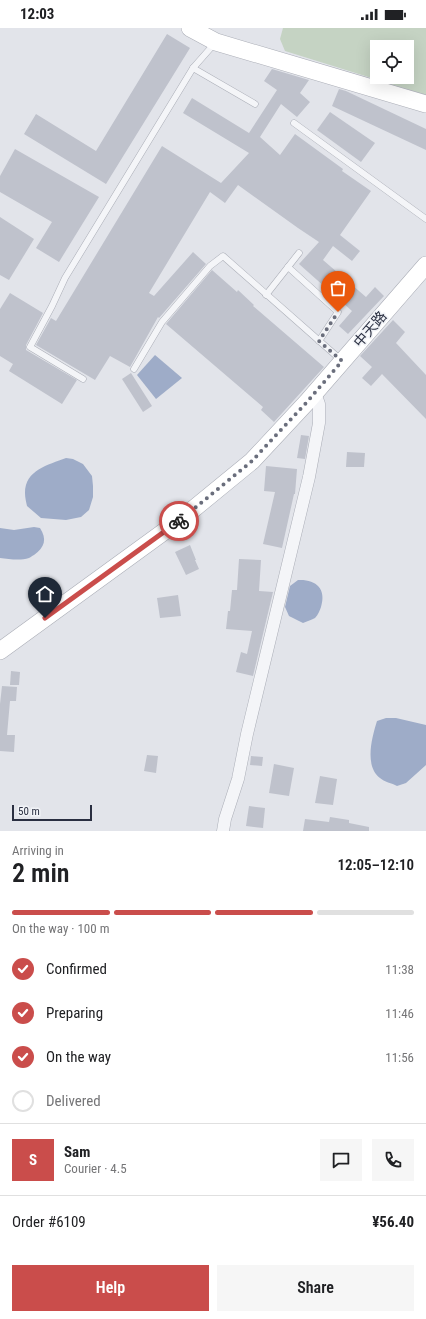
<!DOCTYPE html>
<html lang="en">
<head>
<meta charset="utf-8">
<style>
	:root { --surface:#fff; --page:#f6f6f6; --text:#202124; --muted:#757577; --line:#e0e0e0; --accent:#ca4d4b }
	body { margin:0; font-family:"Roboto Condensed","Noto Sans SC",sans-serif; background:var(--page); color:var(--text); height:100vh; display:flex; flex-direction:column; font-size:15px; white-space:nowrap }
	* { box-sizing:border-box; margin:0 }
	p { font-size:13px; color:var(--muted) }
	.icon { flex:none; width:22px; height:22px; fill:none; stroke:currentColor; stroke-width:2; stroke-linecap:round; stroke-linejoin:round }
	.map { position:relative; height:803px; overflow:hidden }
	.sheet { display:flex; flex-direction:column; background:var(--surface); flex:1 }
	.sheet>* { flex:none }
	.fabs { position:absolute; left:370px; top:12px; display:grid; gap:8px }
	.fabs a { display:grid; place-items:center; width:44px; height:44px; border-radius:0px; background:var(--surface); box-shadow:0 4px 16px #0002; font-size:20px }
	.scale { position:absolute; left:12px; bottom:10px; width:80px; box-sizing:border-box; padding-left:4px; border:2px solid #2a2f41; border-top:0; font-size:11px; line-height:14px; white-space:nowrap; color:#2a2f41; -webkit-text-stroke:3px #f1f3f7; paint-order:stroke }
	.pin { position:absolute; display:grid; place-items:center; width:34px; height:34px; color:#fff; margin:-41px -17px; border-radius:50% 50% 50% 0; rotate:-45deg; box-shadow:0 0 4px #0007 }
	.pin .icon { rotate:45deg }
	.courier { position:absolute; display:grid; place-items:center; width:40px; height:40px; margin:-20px; border:3px solid #ca4d4b; border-radius:50%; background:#fff; color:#222; box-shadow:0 1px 5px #0007 }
	.summary em { font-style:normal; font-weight:600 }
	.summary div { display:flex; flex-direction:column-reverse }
	.summary { display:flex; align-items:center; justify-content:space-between; height:68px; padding:0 12px }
	h1 { font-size:26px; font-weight:600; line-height:30px }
	.bar { display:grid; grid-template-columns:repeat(4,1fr); gap:6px 4px; align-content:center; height:48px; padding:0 12px }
	.bar i { height:5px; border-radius:3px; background:var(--line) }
	.bar .current { background:var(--accent) }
	.bar p { grid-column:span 4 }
	.line { display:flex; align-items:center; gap:10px; padding:0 12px; border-top:1px solid var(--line) }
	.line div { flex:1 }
	.round { display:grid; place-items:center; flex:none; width:42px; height:42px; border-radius:0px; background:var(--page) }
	ol { padding:0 12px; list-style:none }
	li { display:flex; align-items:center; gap:12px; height:44px }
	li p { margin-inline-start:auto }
	li .icon { padding:4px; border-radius:50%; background:var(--accent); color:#fff; stroke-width:4 }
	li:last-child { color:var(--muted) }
	li i { width:22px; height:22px; border:2px solid var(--line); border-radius:50% }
	.button { display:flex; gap:8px; margin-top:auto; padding:8px 12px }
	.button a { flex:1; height:46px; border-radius:0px; background:var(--accent); color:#fff; font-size:16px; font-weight:600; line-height:46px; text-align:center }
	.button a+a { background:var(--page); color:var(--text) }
	.status { display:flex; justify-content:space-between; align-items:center; height:28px; padding:0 20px; background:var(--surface); direction:ltr }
	.status svg { height:11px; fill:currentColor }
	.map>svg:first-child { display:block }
	.green { fill:#c5d3c3; fill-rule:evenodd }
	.water { fill:#9eacc8 }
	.building { fill:#bfc2cc }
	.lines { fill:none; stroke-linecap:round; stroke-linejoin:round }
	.service-casing { stroke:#abaeb7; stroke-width:7 }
	.minor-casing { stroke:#abaeb7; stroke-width:13 }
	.secondary-casing { stroke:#abaeb7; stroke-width:18 }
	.service { stroke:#f4f5f8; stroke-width:6 }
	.minor { stroke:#f4f5f8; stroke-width:12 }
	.secondary { stroke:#fff; stroke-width:17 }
	.done { stroke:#6a6e7c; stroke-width:4; stroke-dasharray:0 7.2 }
	.route { stroke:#ca4d4b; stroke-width:5 }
	.labels { text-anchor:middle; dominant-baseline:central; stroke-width:3; stroke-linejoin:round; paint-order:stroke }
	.street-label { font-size:14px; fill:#2a2f41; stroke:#f1f3f7 }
</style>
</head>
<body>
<div class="status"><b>12:03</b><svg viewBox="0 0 49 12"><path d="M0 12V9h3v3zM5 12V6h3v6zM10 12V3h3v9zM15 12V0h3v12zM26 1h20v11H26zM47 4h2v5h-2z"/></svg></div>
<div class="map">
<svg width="426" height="803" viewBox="0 0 426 803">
	<rect width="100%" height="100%" fill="#e2e4ea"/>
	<path class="green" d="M283 0H426V67L285 23 280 11ZM377 19H407V49H377Z"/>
	<g class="water">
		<path d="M155 327 182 350 156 371 137 347Z"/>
		<path d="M66 430 73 431 83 436 92 448 93 458V469L89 482 81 489 66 492 41 490 27 478C26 474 25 469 25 465 25 442 48 437 66 430Z"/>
		<path d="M34 499 40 500C47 511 45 519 34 527 33 527 30 530 29 530 20 533 9 531 0 530V500L14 502Z"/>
		<path d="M298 552C315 551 327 560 321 579 320 582 318 587 315 590 312 592 307 593 303 595L289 588 285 579 290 558Z"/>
		<path d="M386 690H396L426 697V737L406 755 397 758C392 755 384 754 380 750 364 738 372 709 377 693Z"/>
	</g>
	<g class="building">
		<path d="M167 6 190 20 106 156 24 106 36 86 96 123Z"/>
		<path d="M272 41 309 52 300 65 310 74 297 89 281 76 260 109 280 127 295 106 343 141 342 143 371 163 340 207 360 223 352 233 333 218 323 232 366 269 375 259 384 268 348 306 339 298 352 283 299 236 319 214 298 200 238 157 225 175 210 164 149 265 154 268 193 224 206 236 159 290 158 289 130 339 110 328 95 352 36 317 51 290 56 293 162 118 221 155 249 125 183 85 192 70 249 105 277 62 264 53Z"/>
		<path d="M339 61 346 63 426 101V122L332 78Z"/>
		<path d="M330 84 375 115 361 134 317 102Z"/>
		<path d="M15 121 99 169 59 234 36 220 52 194 0 164V148Z"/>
		<path d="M0 189 34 211 9 252 0 247Z"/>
		<path d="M212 242 237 264 238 262 254 277 253 278 324 339 274 394 261 382 263 379 166 296Z"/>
		<path d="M10 265 43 285 26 317V322L77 352 62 376 9 343 13 336 0 328V281Z"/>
		<path d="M393 292 405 304 396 315 426 347V391L382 346 371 358 362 350 372 339 360 328Z"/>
		<path d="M131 345 152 378 143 384 122 351Z"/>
		<path d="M301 407 309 408 305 431 297 430Z"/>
		<path d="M347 424 365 425 364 439H346Z"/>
		<path d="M266 438 297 441 295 466H294L282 520 263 516 275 464 264 463Z"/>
		<path d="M190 517 196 532H195L199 541 186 547 175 524Z"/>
		<path d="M239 531 261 532 259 563 273 564 253 648 236 644 241 624 247 626 252 603 226 601 228 583H230L232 562H237Z"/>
		<path d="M178 567 181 588 160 590 157 570Z"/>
		<path d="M11 643 20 644 19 657H10Z"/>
		<path d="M2 658 17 659 16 673H10L7 707H15L14 724 0 723V676Z"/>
		<path d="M147 727 158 728 156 745 144 743Z"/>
		<path d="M251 728 263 729 262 738 250 737Z"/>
		<path d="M274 736 294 740 289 768 269 765Z"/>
		<path d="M320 748 337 751 333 777 315 775Z"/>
		<path d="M249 778 265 780 263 800 246 798Z"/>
		<path d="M330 789 349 792V795L369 799V803H303L305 791 329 794Z"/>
	</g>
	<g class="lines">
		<g class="service-casing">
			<g id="service">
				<path d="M193 40 255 76"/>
				<path d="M294 95 426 191"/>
				<path d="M288 239 338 284 319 313"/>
				<path d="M266 267 299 225"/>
				<path d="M134 341 162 294 210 238 223 228 341 332"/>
				<path d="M83 351 30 319 52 278 65 250 193 40 215 15"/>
			</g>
		</g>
		<g class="minor-casing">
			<path id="minor" d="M223 803 225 791 238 751 247 706 309 449 319 395V376L315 365"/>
		</g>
		<g class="secondary-casing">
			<g id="secondary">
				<path d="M190 0 216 14 426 76"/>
				<path d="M0 623 180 492 252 433 307 374 426 237"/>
			</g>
		</g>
		<use href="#service" class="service"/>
		<use href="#minor" class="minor"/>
		<use href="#secondary" class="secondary"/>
	</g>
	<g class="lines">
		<path class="done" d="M179 493 252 433 307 374 342 333 319 313 338 284"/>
		<path class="route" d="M45 590 179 493"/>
	</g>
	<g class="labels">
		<g class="street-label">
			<text transform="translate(370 301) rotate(-49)">中天路</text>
		</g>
	</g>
</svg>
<div class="fabs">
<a><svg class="icon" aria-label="locate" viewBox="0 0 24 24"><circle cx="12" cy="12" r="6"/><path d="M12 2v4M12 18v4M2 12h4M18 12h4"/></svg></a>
</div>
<div class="scale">50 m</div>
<div class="pin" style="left:338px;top:284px;background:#ea580c"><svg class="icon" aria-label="bag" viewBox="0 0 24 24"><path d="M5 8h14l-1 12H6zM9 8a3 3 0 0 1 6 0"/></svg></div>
<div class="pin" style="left:45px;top:590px;background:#1f2937"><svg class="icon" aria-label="home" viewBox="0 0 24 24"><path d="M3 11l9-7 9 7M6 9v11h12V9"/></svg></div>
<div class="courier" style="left:179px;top:493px"><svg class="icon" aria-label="bike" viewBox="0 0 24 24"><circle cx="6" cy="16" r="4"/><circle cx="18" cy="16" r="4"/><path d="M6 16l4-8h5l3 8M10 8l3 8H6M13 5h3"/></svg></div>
</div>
<section class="sheet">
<div class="summary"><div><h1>2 min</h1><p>Arriving in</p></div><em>12:05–12:10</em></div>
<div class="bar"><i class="current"></i><i class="current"></i><i class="current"></i><i></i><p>On the way · 100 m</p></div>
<ol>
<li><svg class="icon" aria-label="check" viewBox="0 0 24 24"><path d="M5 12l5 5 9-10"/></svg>Confirmed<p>11:38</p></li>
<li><svg class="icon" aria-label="check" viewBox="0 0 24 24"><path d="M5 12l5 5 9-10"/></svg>Preparing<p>11:46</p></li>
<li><svg class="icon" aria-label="check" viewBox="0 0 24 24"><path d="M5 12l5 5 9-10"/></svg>On the way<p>11:56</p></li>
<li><i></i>Delivered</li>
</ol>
<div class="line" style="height:72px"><b class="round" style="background:var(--accent);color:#fff">S</b><div><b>Sam</b><p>Courier · 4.5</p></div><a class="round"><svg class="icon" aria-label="chat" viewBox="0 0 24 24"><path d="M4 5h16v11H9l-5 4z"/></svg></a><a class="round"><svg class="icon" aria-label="phone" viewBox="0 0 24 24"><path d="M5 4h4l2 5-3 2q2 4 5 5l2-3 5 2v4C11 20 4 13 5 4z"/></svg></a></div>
<div class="line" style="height:52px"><div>Order #6109</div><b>¥56.40</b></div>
<div class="button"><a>Help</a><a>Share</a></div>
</section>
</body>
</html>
